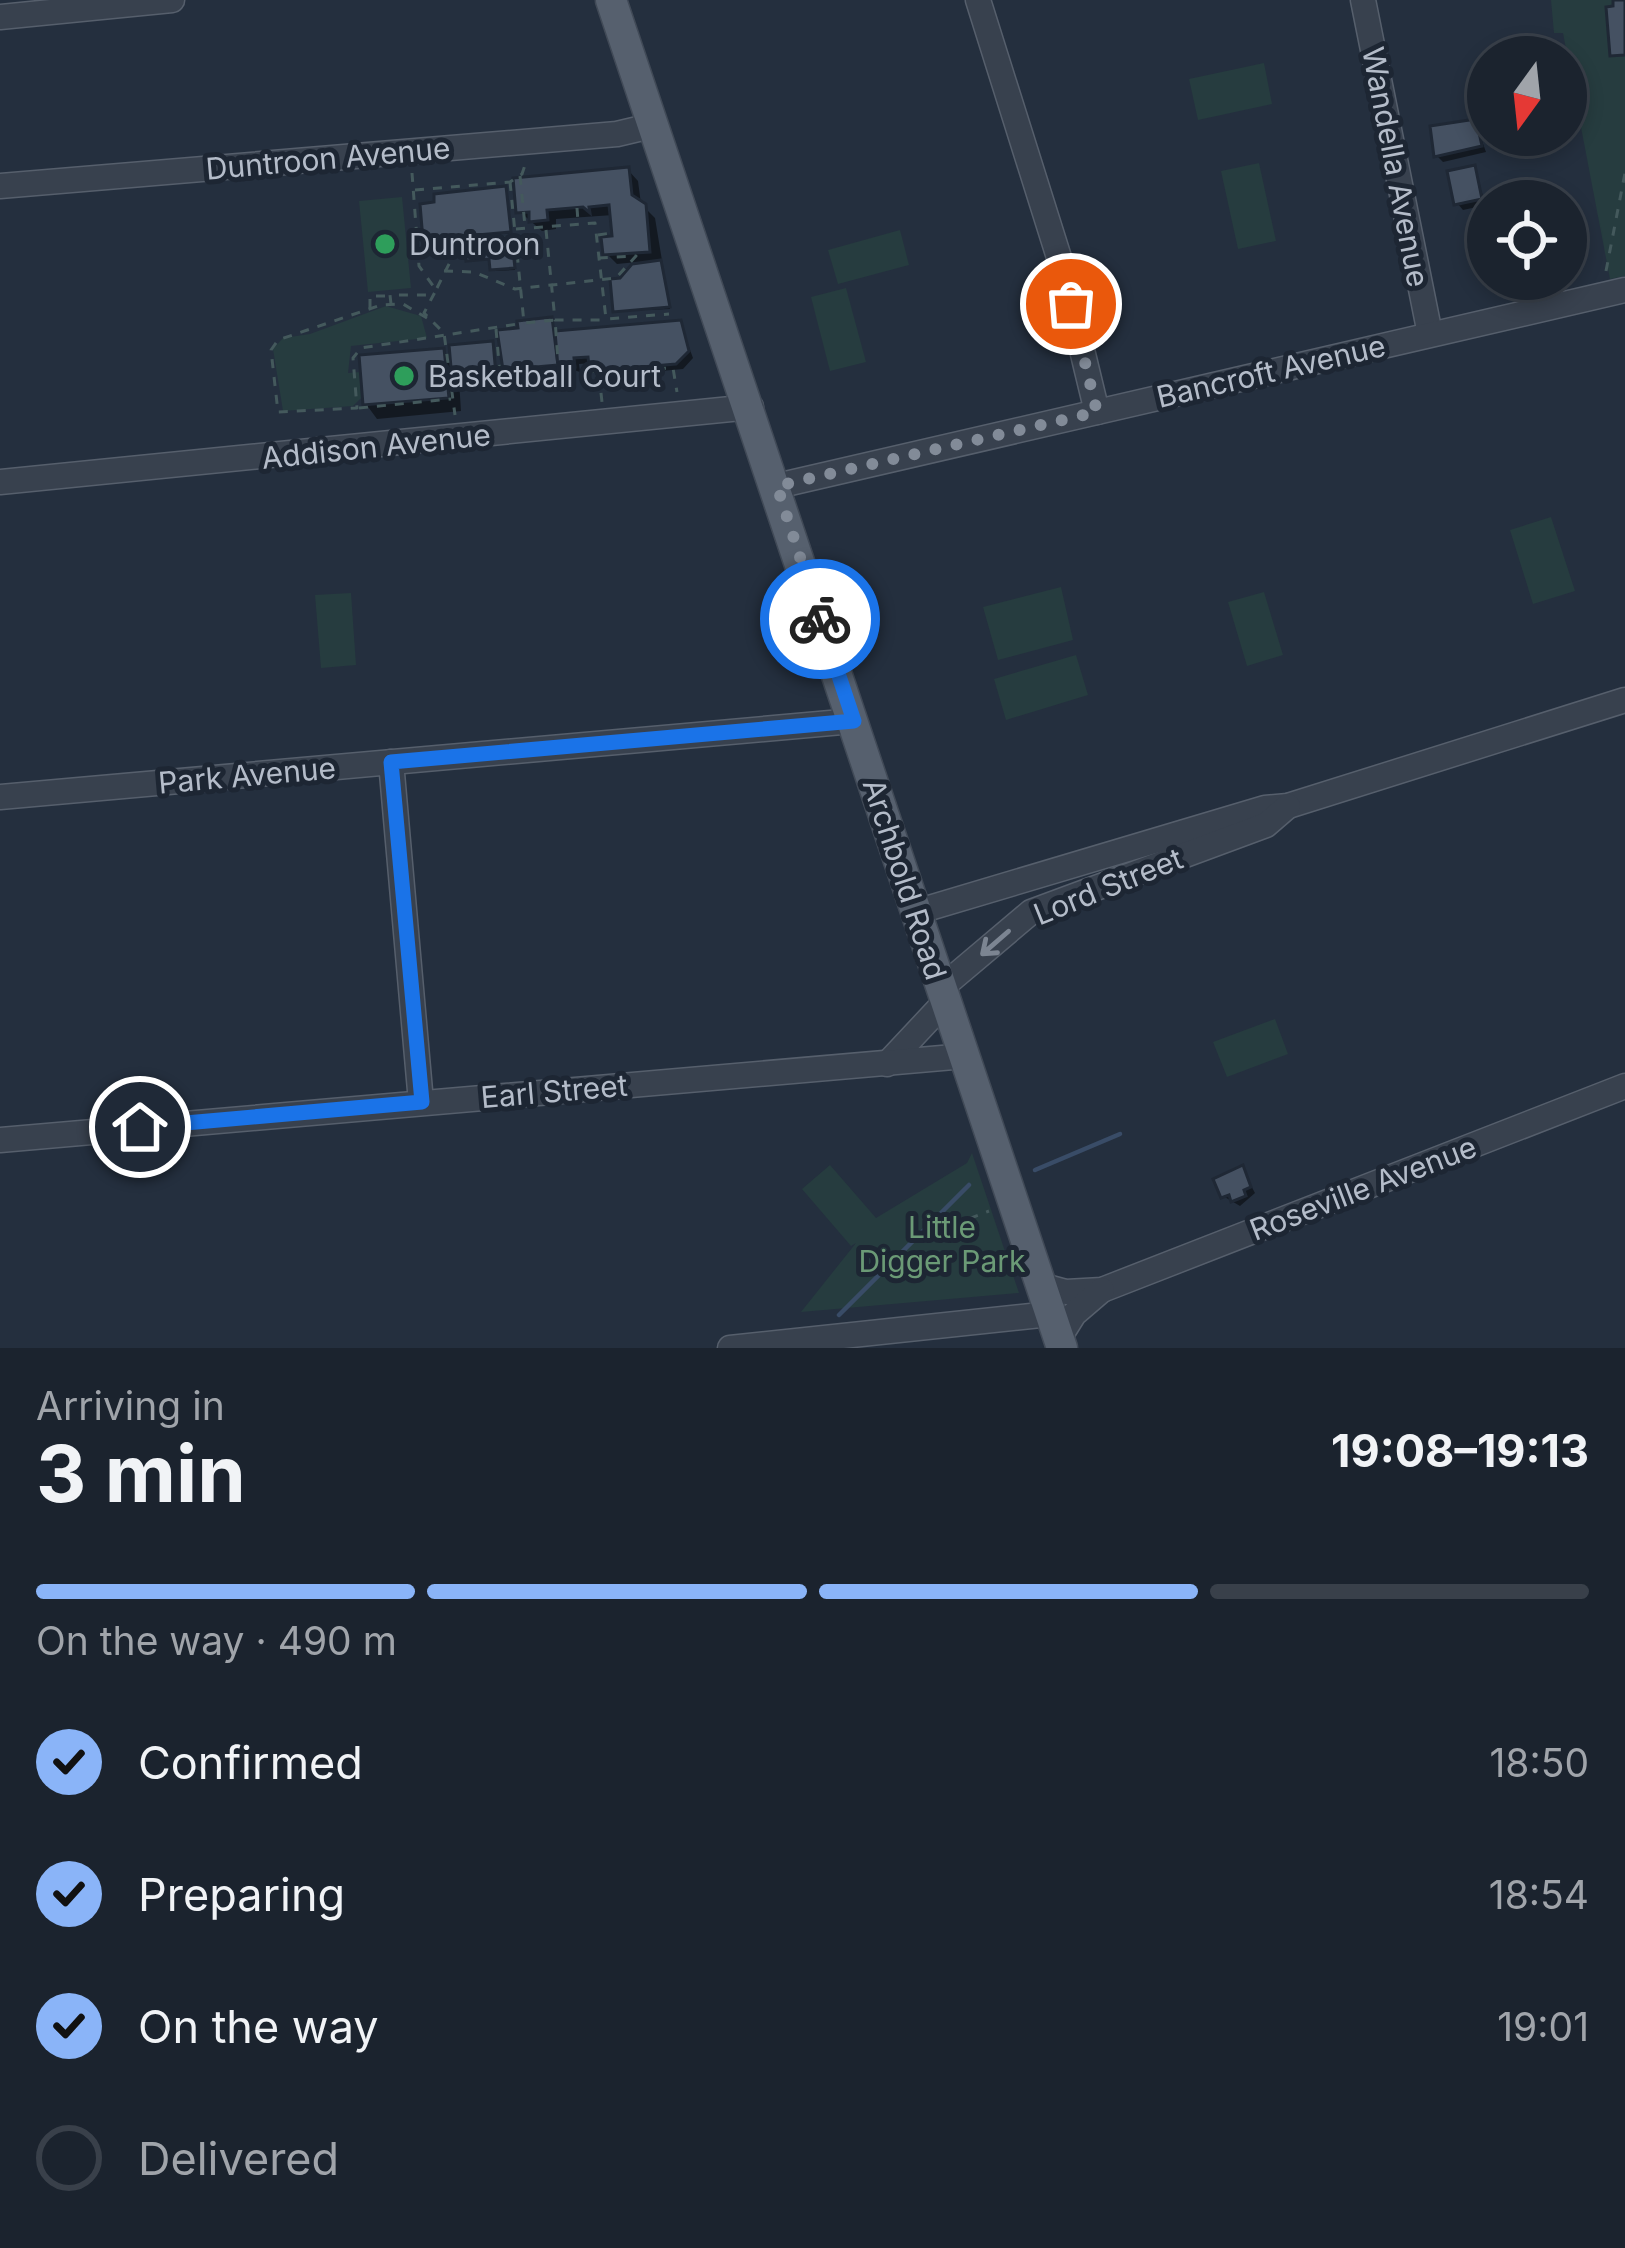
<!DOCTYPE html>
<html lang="en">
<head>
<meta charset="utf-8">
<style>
	:root { --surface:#1b232e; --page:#242b36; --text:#f1f3f6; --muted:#a0a4aa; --line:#39404a; --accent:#8ab4f8 }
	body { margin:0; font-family:Inter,sans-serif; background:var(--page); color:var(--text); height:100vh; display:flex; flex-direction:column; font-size:45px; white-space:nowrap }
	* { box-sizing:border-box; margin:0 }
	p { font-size:39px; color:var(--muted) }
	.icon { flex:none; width:66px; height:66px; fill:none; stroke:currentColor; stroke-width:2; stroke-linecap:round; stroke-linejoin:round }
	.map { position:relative; height:1348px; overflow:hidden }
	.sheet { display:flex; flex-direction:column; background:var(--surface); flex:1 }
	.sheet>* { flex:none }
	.needle { width:78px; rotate:195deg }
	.tools { position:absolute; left:1467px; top:36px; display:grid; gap:24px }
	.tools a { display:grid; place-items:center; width:120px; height:120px; border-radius:50%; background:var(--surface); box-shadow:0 6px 18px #0003,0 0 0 3px var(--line); font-size:60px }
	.pin { position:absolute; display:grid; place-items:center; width:102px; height:102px; color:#fff; margin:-51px; border:6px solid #fff; border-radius:50%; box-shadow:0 3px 12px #0007 }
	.courier { position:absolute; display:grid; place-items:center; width:120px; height:120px; margin:-60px; border:9px solid #1a73e8; border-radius:50%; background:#fff; color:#222; box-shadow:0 3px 15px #0007 }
	.summary em { font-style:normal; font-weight:700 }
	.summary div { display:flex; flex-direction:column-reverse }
	.summary { display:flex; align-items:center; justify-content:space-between; height:204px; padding:0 36px }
	h1 { font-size:78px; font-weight:700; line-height:90px }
	.bar { display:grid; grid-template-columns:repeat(4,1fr); gap:18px 12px; align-content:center; height:144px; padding:0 36px }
	.bar i { height:15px; border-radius:9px; background:var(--line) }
	.bar .on { background:var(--accent) }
	.bar p { grid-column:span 4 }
	ol { padding:0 36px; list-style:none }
	li { display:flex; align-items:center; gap:36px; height:132px }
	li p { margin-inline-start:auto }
	li .icon { padding:12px; border-radius:50%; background:var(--accent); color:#111; stroke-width:4 }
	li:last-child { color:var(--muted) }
	li i { width:66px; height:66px; border:6px solid var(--line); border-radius:50% }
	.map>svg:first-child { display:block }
	.green { fill:#263c3f }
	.shadow { fill:#0007 }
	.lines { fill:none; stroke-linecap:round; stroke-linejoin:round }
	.stream { stroke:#394c67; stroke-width:4.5 }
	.building { fill:#455162; stroke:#1f2835; stroke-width:3 }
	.minor-casing { stroke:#565f6c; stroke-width:27 }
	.major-casing { stroke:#414a57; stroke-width:33 }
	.path { stroke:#44595c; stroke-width:3; stroke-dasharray:9 9; stroke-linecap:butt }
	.minor { stroke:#38414e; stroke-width:24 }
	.major { stroke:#56606e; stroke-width:30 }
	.oneway { stroke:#7c8592 }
	.done { stroke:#828b98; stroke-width:12; stroke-dasharray:0 21.6 }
	.route { stroke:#1a73e8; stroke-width:15 }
	.leisure-dot { fill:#2e9e5b; stroke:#1d2633; stroke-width:4.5 }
	.labels { text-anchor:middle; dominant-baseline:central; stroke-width:10; stroke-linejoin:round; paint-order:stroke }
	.street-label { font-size:30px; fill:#b4bcc9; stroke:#1d2633 }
	.poi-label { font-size:30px; fill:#b4bcc9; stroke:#1d2633; text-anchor:start }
	.park-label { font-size:30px; fill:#6b9a76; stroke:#1d2633 }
</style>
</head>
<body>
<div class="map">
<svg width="1625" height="1348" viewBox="0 0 1625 1348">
	<rect width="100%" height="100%" fill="#242f3e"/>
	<g class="green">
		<path d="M1551 0H1625V276L1610 279 1563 33H1554Z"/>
		<path d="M1264 63 1272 104 1198 120 1189 79Z"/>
		<path d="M1259 163 1276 241 1238 249 1221 171Z"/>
		<path d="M402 197 411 288 368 292 359 201Z"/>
		<path d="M900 230 909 265 838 284 828 250Z"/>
		<path d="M846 288 866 362 830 371 811 297Z"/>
		<path d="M386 306 421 316 427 338 351 346 348 373 360 372 361 398 353 406 283 411 273 349 283 338 310 334Z"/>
		<path d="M1551 517 1575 591 1533 604 1510 530Z"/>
		<path d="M1061 587 1073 640 998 660 983 607Z"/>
		<path d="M1264 592 1283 655 1247 666 1228 602Z"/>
		<path d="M351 593 356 665 321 668 315 595Z"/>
		<path d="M1076 655 1088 695 1006 720 994 679Z"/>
		<path d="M1275 1019 1288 1054 1227 1077 1213 1042Z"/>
		<path d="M972 1153 1019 1293 801 1312 856 1243 851 1246 802 1189 830 1165 876 1218 967 1163Z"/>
	</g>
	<g class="shadow">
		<path d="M1475 122 1486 152 1443 162 1437 156Z"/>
		<path d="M1474 169 1486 205 1463 210 1457 203Z"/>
		<path d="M628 170 638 181 641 204 655 218 670 309 616 311 621 281 637 262 617 264 606 253 615 238 613 215 556 219V229L542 231 519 211Z"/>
		<path d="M505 189 512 233 426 239Z"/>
		<path d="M511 245 515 270 495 271 492 260H469Z"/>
		<path d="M551 321 555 334 680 323 693 358 683 369 605 376 592 363 579 364 580 372 561 366 508 371Z"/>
		<path d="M492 345 497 377 459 380 461 411 377 419 366 404 443 351 453 361Z"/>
		<path d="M1242 1169 1255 1193 1240 1206 1223 1196Z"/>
	</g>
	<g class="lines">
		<g class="stream">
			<path d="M1035 1170 1120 1134"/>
			<path d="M839 1315 969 1185"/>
		</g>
	</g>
	<g class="building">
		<path d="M1613 0H1625V55L1610 56 1606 7 1613 6Z"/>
		<path d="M1476 119 1482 146 1434 157 1430 126Z"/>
		<path d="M1475 165 1482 199 1454 205 1447 171Z"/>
		<path d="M629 167 632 195 646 204 650 252 603 255 601 237 612 236 609 205 589 207 590 213 583 207 547 210 548 220 529 222V212L516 213 513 178Z"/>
		<path d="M506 186 511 232 423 240 420 204 434 202V194Z"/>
		<path d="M512 242 515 268 490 270 489 259 466 261 465 247Z"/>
		<path d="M661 260 670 307 613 312 610 279 620 278 632 264Z"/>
		<path d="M552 317 558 365 503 370 497 330 518 328 517 321Z"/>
		<path d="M681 320 689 351 676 364 596 371 589 367 588 357 574 358 575 367 558 368 555 331Z"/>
		<path d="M493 341 496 375 452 379 449 345Z"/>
		<path d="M444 348 449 398 363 405 359 355Z"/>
		<path d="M1243 1165 1251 1187 1244 1190 1246 1196 1231 1202 1229 1195 1221 1198 1213 1179Z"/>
	</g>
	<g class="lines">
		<g class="minor-casing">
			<g id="minor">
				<path d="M978 0 1062 267 1097 412"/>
				<path d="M1363 0 1430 334"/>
				<path d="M0 17 172 0"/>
				<path d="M0 186 617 134 655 125"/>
				<path d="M0 482 751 407"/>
				<path d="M777 486 1625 290"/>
				<path d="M391 762 421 1102"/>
				<path d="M0 797 853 721"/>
				<path d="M916 912 1265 808 1288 806 1625 700"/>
				<path d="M941 988 1031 912 1266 825 1288 806"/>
				<path d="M887 1064 946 1001"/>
				<path d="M0 1140 965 1056"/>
				<path d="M1040 1285 1066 1292 1102 1290 1625 1086"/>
				<path d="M1059 1338 1074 1314 1102 1290"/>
				<path d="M730 1348 1050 1314"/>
			</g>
		</g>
		<g class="major-casing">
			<path id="major" d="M611 0 1062 1348"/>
		</g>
		<g class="path">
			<path d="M412 173 419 266 436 290 424 313 444 333 455 415"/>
			<path d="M520 176 525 226"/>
			<path d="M510 182 524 323 555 320 559 373 673 368 677 392"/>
			<path d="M415 190 510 182 522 174 526 162"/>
			<path d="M577 208 578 222"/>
			<path d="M516 229 595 223 606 319 669 314"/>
			<path d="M546 230 555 320H604"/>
			<path d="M598 235 611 233"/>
			<path d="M444 271 474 272 515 289 616 278 636 256 599 258"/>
			<path d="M1606 271 1625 173"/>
			<path d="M437 288 459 244 514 237"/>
			<path d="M391 304 390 295H431"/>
			<path d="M370 308V296H388"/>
			<path d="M427 318 403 304 381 305 278 340 271 350 278 412 357 408 353 358 361 348 524 323"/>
			<path d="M496 329 500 375"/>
			<path d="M599 375 602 402"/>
			<path d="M359 408 451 399"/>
			<path d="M919 1238 989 1211"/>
		</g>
		<use href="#minor" class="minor"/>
		<use href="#major" class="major"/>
	</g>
	<defs><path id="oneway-shaft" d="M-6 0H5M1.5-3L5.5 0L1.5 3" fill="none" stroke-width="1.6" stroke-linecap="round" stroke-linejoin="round" transform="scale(3)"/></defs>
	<use class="oneway" href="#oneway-shaft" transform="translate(995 943) rotate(139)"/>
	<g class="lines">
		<path class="done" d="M820 619 777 486 1097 412 1071 304"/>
		<path class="route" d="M140 1127 422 1102 391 762 854 721 820 619"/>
	</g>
	<g class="leisure-dot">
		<circle cx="385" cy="244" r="12"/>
		<circle cx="404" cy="376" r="12"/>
	</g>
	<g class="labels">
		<g class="street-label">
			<text transform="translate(328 158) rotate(-5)">Duntroon Avenue</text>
			<text transform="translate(1396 167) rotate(79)">Wandella Avenue</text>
			<text transform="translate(1271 371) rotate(-13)">Bancroft Avenue</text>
			<text transform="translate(376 446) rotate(-6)">Addison Avenue</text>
			<text transform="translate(247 775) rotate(-5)">Park Avenue</text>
			<text transform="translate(905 879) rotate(72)">Archbold Road</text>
			<text transform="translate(1108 886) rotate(-22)">Lord Street</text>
			<text transform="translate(554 1091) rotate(-5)">Earl Street</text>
			<text transform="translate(1363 1188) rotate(-21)">Roseville Avenue</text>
		</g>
		<g class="poi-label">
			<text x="409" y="244">Duntroon</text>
			<text x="428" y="376">Basketball Court</text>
		</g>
		<g class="park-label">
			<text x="942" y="1227">Little<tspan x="942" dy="34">Digger Park</tspan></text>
		</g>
	</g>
</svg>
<div class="tools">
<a><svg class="needle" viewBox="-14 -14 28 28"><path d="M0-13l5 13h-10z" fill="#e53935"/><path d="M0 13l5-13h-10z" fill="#a0a4aa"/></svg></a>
<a><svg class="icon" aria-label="locate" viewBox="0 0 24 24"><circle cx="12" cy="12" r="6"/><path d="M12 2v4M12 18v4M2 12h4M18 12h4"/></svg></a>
</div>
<div class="pin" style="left:1071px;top:304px;background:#ea580c"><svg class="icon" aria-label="bag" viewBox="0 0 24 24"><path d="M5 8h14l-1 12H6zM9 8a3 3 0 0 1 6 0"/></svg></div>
<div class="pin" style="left:140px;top:1127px;background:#1f2937"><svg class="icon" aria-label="home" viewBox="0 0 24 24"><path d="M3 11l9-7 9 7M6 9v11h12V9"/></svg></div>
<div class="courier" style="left:820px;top:619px"><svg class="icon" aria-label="bike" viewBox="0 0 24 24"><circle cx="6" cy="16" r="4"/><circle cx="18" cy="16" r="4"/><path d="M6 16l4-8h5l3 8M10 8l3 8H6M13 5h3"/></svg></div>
</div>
<section class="sheet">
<div class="summary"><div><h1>3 min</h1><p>Arriving in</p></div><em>19:08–19:13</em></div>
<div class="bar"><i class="on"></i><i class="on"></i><i class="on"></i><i></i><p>On the way · 490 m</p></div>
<ol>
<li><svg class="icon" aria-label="check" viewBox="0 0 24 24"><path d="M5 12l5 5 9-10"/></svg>Confirmed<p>18:50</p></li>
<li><svg class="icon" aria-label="check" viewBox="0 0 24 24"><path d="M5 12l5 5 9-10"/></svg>Preparing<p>18:54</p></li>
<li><svg class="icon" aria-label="check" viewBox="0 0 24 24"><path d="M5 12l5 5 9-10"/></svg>On the way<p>19:01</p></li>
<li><i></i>Delivered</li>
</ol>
</section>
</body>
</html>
